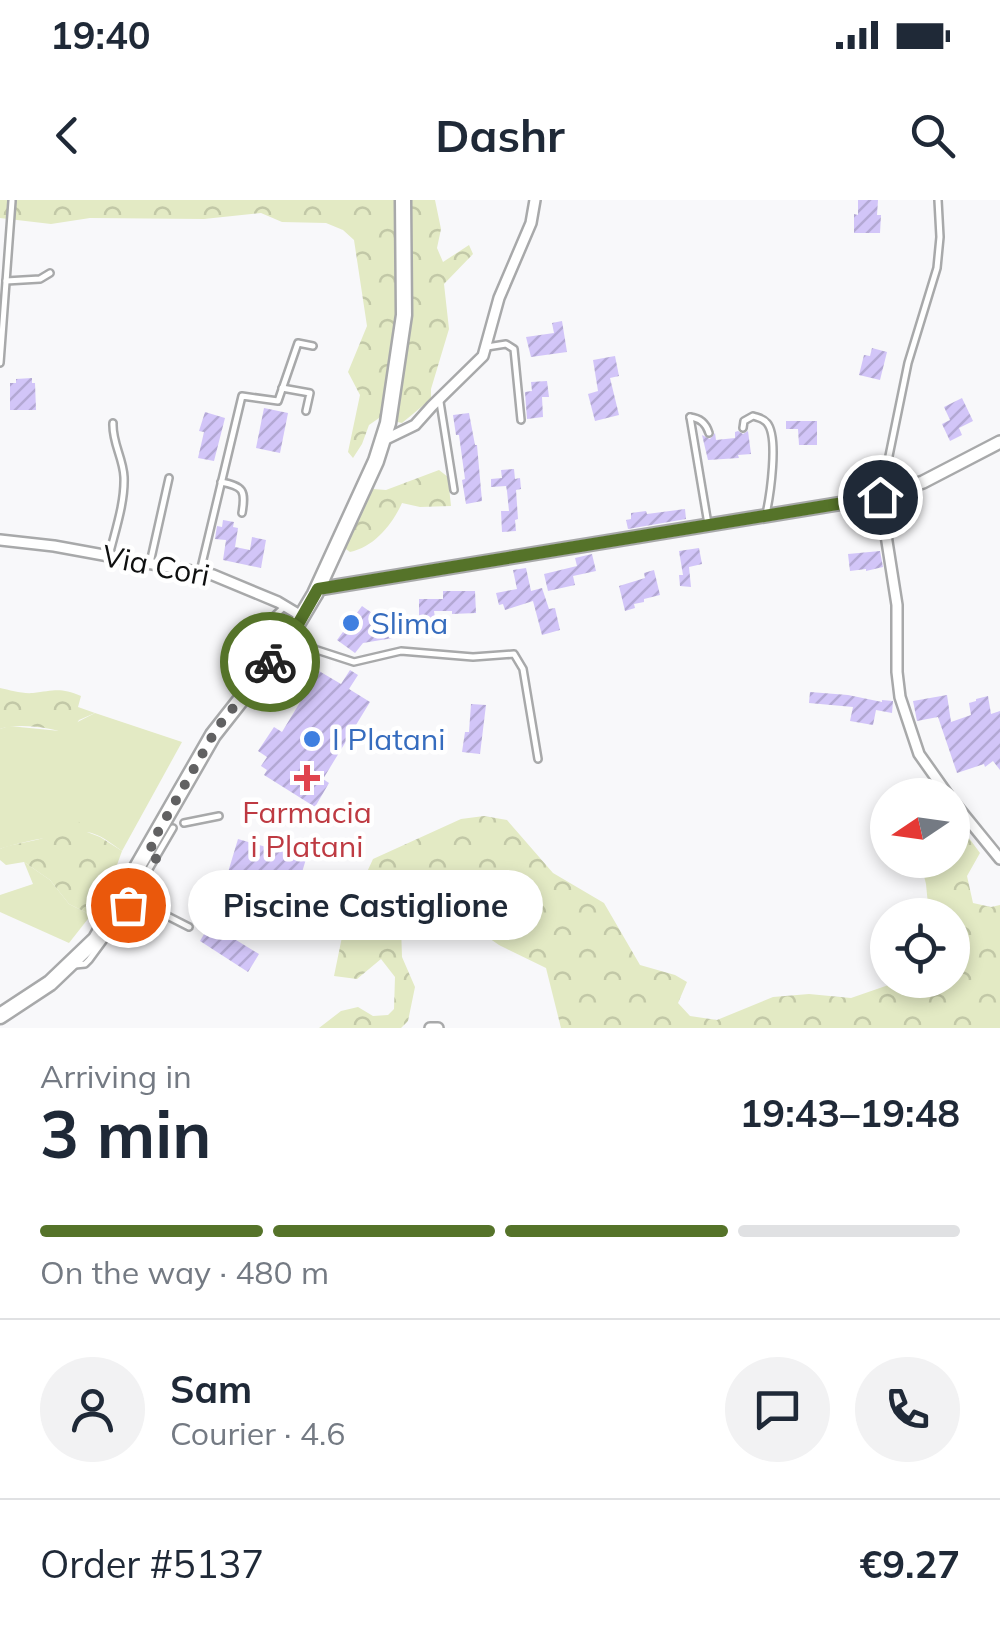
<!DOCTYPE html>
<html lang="en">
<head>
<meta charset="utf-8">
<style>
	:root { --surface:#fff; --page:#f2f2f3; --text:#1f2937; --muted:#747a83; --line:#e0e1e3; --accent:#557329 }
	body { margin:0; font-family:Mulish,sans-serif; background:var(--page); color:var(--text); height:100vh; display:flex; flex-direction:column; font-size:38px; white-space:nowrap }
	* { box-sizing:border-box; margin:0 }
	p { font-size:32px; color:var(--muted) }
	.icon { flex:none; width:55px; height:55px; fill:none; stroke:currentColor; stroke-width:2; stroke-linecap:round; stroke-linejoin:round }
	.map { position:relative; height:828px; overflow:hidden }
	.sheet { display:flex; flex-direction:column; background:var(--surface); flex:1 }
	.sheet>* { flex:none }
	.needle { width:65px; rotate:257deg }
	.controls { position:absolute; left:870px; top:578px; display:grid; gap:20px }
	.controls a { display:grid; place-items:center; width:100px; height:100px; border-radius:50%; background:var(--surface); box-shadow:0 5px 15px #0003; font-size:50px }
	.pin { position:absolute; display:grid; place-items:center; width:85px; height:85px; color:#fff; margin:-42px; border:5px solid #fff; border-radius:50%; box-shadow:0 2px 10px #0007 }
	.courier { position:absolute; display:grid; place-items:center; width:100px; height:100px; margin:-50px; border:8px solid #557329; border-radius:50%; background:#fff; color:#222; box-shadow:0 2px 12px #0007 }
	.bubble { position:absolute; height:70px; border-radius:35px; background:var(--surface); box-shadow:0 5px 15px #0003; font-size:32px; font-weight:700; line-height:70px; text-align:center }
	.headline em { font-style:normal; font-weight:700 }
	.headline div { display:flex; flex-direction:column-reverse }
	.headline { display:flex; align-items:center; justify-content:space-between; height:170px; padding:0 40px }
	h1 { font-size:65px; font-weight:700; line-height:75px }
	.bar { display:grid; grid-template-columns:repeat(4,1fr); gap:15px 10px; align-content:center; height:120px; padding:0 40px }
	.bar i { height:12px; border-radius:8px; background:var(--line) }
	.bar .on { background:var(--accent) }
	.bar p { grid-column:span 4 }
	.line { display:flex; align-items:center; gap:25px; padding:0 40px; border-top:2px solid var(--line) }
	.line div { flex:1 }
	.round { display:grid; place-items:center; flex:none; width:105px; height:105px; border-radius:52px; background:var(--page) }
	.status { display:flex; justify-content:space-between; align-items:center; height:70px; padding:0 50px; background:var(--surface); direction:ltr }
	.status svg { height:28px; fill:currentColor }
	header { display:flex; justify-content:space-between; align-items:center; height:130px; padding:0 40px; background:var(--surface); font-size:45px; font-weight:700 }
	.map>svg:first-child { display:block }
	.green { fill:#e3eac4 }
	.forest { fill:url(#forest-crowns) }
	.building { fill:url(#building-hatch) }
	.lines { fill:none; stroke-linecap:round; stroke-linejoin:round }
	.service-casing { stroke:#a8a9aa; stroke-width:10 }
	.minor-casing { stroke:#a8a9aa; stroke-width:14 }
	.tertiary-casing { stroke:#a8a9aa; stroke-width:16 }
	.primary-casing { stroke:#a8a9aa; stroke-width:19 }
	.service { stroke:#fff; stroke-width:5 }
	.minor { stroke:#fff; stroke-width:9 }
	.tertiary { stroke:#fff; stroke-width:11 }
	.primary { stroke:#fff; stroke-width:14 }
	.done { stroke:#616162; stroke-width:10; stroke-dasharray:0 18 }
	.route { stroke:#557329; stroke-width:12 }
	.shop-dot { fill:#3f7fe0; stroke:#fff; stroke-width:4 }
	.health-dot { fill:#e0444e; stroke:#fff; stroke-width:4 }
	.labels { text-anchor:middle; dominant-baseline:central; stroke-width:9; stroke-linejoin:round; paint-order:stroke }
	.street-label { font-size:30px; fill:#0f1010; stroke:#fff }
	.shop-label { font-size:30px; fill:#366cbe; stroke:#fff; text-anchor:start }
	.health-label { font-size:30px; fill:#be3a42; stroke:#fff }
</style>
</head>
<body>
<div class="status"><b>19:40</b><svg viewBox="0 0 49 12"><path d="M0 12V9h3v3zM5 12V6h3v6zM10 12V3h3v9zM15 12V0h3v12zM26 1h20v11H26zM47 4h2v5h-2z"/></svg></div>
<header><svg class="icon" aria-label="back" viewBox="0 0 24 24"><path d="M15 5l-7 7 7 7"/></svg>Dashr<svg class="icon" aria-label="search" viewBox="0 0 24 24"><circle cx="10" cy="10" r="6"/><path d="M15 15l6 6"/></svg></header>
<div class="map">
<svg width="1000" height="828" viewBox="0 0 1000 828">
	<defs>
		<pattern id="forest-crowns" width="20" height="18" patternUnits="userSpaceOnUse" patternTransform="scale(2.5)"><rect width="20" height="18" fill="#e3eac4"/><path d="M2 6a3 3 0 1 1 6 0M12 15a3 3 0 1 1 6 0" fill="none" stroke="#c2c8a7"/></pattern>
		<pattern id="building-hatch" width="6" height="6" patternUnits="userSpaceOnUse" patternTransform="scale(2.5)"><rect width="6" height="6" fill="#d2c5f8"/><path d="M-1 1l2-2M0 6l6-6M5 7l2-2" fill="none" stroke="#b3a8d4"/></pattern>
	</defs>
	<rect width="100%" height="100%" fill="#f8f8fa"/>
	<g class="green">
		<path d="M95 513 182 542 122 651C112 644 99 633 86 632 74 631 11 644 0 649V529L9 526 60 531Z"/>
		<path d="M24 662 50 680 69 704 91 715 69 743 0 712V695L33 684Z"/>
	</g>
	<g class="forest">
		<path d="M0 0H401V115L391 184 382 216 369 225 362 244 353 258 348 252 360 195 348 172 367 126 354 40 343 30 326 23 282 22 261 13 204 19 90 18 51 24 0 18Z"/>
		<path d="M406 0H435L441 29 437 48 443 62 469 45 473 54 444 84 449 129 431 189V199L402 223 393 221Z"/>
		<path d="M439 270 448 277 451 306 420 307 402 303C392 325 374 347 350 352L343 347 373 289 386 290Z"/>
		<path d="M0 488C10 490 22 494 33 493 53 491 60 487 81 496L78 507 95 513 79 520 69 535C53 527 17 523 0 529Z"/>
		<path d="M484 616 507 620 553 673 604 703 640 765 675 775 687 782 678 803 690 816 717 820 773 797 809 794 851 798 903 780H952V715H929L926 684 920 660H952L953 623 960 626 980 653 967 676 973 703 991 707 1000 705V828H561L546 768 499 745 447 709 425 706 401 726 402 757 415 787 408 821 401 828H319L341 811 358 807 373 816 388 815 394 809 395 777 381 759 357 779 334 776 343 732 349 711 373 659 461 619Z"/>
		<path d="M76 618 87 632 100 637 122 651 109 687 91 715 69 704 50 680 24 662 6 665 0 660V649C9 644 31 642 43 638 50 622 57 619 76 618Z"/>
	</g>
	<g class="building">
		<path d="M858 0H878L877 15H881L880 33H854V14L858 15Z"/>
		<path d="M562 121 567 152 531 157 526 137 554 133 552 123Z"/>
		<path d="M872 148 887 152 880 180 859 175 864 155 870 156Z"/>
		<path d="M615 156 619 176 610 178 619 215 595 221 588 194 598 191 593 160Z"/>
		<path d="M32 178V183H35L36 210H10V183H16V179Z"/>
		<path d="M547 181 549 197H542L543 217 527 219 525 192 532 191 531 182Z"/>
		<path d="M962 198 973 221 959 228 962 235 950 241 942 224 950 220 944 207Z"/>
		<path d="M264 208 288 213 280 253 256 248Z"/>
		<path d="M205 212 225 218 214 261 198 258 204 232 199 231Z"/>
		<path d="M469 213 475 245H477L482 301 466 304 462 280 465 279 459 235H456L453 215Z"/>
		<path d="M786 221H817V245H799L798 229H786Z"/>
		<path d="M738 231 743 234 748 231 751 254 738 255 739 258 708 260 702 235 710 239 715 233 716 240 735 238V232Z"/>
		<path d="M514 269 515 279 520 278 521 289 516 290 518 319 515 320 516 331 502 332 501 311H509L507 291 506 286 491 287V279L502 278 501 270Z"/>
		<path d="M685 309 686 319 628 329 626 320 631 319V313L646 311 647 314Z"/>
		<path d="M223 320 234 322 233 327 238 328 235 347 250 350 252 337 266 340 261 368 223 360 226 340 215 339 217 326 222 327Z"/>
		<path d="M699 348 702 364 689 367 691 387 680 386 679 375H683L679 351Z"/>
		<path d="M880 351 883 367 866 371V369L850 371 848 354Z"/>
		<path d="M592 354 596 371 573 376 575 385 548 391 544 374 577 366 575 358Z"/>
		<path d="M526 368 531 391 542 388 549 409 555 408 560 430 542 435 533 401 505 410 503 404 499 405 496 393 517 389 513 370Z"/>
		<path d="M654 370 660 395 644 399V402L634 404 635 408 625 411 619 386 645 378 644 373Z"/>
		<path d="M443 391H475L476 413 452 414V411H434L435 418H419V399H443Z"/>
		<path d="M362 406 382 420 385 416 405 412 408 426 404 427 405 436 363 443 355 453 337 440Z"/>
		<path d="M350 470 358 475 349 489 370 502 323 579 329 583 315 607 264 575 267 570 261 566 267 557 258 551 274 527 282 532 319 471 341 484Z"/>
		<path d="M810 492 848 495 882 502V500L893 501 892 513 876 510 873 525 850 521 853 507 809 503Z"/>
		<path d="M947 495 951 522 971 515 969 503 976 501V499L988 496 991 514 1000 511V570L993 561 985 567 984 564 957 573 938 517 917 521 913 501Z"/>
		<path d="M471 504 486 505 480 554 462 552 465 532H469Z"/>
		<path d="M238 639 266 647 267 642 281 647 280 651 306 659 294 699 226 679Z"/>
		<path d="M210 724 259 754 248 772 200 741Z"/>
	</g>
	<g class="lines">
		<g class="service-casing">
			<g id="service">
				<path d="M6 81 40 79 50 73"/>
				<path d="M487 147 506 144 514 149 521 220"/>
				<path d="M0 163 12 1"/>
				<path d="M282 188 310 193 306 211"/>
				<path d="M440 202 454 290"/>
				<path d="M690 217 708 324"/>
				<path d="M690 217C700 218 706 223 709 233"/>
				<path d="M743 228 744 221 753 216C759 218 763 218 767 223 779 237 770 296 766 314"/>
				<path d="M221 282C243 286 246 290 242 313"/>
				<path d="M881 295 908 163 937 68 940 37 938 0"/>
				<path d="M109 356C115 331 125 303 124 277 123 257 112 243 113 223"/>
				<path d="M150 363 169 278"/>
				<path d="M200 372 242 196 278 201 298 143 313 146"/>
				<path d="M294 437 317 450 354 462 401 451 473 457 514 454 523 469 538 559"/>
				<path d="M232 456 285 406"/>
				<path d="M184 623 219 616"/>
				<path d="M132 698 189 727"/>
				<path d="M75 765 85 764 89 760 122 715 173 628"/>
			</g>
		</g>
		<g class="minor-casing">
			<g id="minor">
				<path d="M384 240 415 225 432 206 483 156 499 98 531 23 535 0"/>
				<path d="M880 297 897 405V472L900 497 919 554 948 595"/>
				<path d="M0 340 54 346 213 375 278 402 303 417"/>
				<path d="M952 600 1000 659"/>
				<path d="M430 828H438"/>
			</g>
		</g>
		<g class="tertiary-casing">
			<path id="tertiary" d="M318 389 880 297 923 282 1000 242"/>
		</g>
		<g class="primary-casing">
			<path id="primary" d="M0 816 50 783 96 739 213 535 287 441 315 394 376 261 388 223 404 115 403 0"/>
		</g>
		<use href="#service" class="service"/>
		<use href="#minor" class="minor"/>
		<use href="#tertiary" class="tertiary"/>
		<use href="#primary" class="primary"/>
	</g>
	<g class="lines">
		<path class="done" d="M128 705 160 652 150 646 217 528 270 462"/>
		<path class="route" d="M270 462 297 426 318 389 880 297"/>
	</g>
	<g class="shop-dot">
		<circle cx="351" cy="423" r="10"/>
		<circle cx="312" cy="539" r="10"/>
	</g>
	<path class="health-dot" d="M302 563h10v10h10v10h-10v10h-10v-10h-10v-10h10z"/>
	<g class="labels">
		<g class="street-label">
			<text transform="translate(156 365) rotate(11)">Via Cori</text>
		</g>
		<g class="shop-label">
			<text x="371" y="423">Slima</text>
			<text x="332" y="539">I Platani</text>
		</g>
		<g class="health-label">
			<text x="307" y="612">Farmacia<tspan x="307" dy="34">i Platani</tspan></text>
		</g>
	</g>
</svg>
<div class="controls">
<a><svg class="needle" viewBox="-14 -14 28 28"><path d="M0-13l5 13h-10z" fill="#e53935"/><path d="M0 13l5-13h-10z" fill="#747a83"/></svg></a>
<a><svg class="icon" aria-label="locate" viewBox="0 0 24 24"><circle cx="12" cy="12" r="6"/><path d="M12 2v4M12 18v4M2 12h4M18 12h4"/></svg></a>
</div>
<div class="pin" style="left:128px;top:705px;background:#ea580c"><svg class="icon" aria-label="bag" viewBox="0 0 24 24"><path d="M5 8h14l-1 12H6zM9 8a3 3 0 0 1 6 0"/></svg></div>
<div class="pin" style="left:880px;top:297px;background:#1f2937"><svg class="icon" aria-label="home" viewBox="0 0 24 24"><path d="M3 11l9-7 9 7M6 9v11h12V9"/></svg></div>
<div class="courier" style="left:270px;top:462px"><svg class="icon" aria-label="bike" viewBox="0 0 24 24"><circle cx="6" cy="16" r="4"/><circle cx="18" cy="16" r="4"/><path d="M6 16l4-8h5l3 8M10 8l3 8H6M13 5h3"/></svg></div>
<div class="bubble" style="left:188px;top:670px;width:355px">Piscine Castiglione</div>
</div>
<section class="sheet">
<div class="headline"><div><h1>3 min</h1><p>Arriving in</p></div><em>19:43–19:48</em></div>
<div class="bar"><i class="on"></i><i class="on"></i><i class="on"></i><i></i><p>On the way · 480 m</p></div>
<div class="line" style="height:180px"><a class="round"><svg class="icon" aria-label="person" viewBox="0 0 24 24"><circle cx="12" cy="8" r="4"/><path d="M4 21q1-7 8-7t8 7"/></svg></a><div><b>Sam</b><p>Courier · 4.6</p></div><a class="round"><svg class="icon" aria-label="chat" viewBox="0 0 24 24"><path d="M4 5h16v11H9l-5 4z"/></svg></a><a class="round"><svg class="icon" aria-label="phone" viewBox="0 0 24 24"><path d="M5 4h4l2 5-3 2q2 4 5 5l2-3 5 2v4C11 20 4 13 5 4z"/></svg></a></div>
<div class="line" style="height:130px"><div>Order #5137</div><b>€9.27</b></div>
</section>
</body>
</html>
